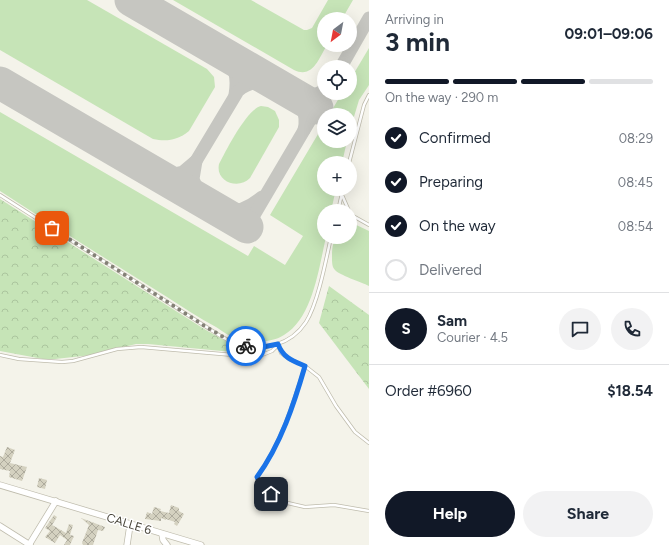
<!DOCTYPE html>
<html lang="en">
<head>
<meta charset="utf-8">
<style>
	:root { --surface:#fff; --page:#f2f2f3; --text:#1f2937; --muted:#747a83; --line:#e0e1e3; --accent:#111827 }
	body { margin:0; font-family:Figtree,sans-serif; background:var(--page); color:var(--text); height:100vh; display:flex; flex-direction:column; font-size:15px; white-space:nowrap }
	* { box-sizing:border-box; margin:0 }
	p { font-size:13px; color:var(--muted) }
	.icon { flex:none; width:22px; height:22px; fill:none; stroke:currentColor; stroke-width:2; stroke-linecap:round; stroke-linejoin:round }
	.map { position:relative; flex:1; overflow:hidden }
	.drawer { display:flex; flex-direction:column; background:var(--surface); width:300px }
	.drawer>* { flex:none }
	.needle { width:26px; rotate:212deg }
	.fabs { position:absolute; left:317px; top:12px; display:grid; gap:8px }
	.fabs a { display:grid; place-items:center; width:40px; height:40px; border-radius:50%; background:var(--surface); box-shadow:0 4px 16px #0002; font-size:20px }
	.pin { position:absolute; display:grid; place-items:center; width:34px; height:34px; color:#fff; margin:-17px; border-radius:8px; box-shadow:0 2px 6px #0006 }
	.courier { position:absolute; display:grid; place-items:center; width:40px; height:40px; margin:-20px; border:3px solid #1a73e8; border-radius:50%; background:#fff; color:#222; box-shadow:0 1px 5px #0007 }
	.head em { font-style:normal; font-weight:700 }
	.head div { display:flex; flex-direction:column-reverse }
	.head { display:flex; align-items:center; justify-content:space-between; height:68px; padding:0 16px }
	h1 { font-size:26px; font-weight:700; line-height:30px }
	.bar { display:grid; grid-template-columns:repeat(4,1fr); gap:6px 4px; align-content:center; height:48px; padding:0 16px }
	.bar i { height:5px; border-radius:3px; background:var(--line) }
	.bar .on { background:var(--accent) }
	.bar p { grid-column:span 4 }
	.line { display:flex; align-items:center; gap:10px; padding:0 16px; border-top:1px solid var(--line) }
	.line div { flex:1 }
	.round { display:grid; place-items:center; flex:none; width:42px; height:42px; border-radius:21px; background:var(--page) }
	ol { padding:0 16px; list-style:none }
	li { display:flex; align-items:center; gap:12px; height:44px }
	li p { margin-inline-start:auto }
	li .icon { padding:4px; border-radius:50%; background:var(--accent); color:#fff; stroke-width:4 }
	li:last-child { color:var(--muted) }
	li i { width:22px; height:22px; border:2px solid var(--line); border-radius:50% }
	.action { display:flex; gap:8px; margin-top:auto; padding:8px 16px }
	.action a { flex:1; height:46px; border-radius:24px; background:var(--accent); color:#fff; font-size:16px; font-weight:700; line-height:46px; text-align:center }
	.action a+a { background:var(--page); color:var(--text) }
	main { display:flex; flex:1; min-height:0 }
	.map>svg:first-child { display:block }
	.grass { fill:#c6e4b7 }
	.forest { fill:url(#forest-crowns) }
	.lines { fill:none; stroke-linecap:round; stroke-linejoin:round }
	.taxiway { stroke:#c6c6c1; stroke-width:13 }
	.runway { stroke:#c6c6c1; stroke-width:33 }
	.building { fill:url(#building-cross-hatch) }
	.lane-casing { stroke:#bfbcad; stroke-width:4 }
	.street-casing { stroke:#bfbcad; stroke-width:7 }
	.lane { stroke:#fff; stroke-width:2.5 }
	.street { stroke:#fff; stroke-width:5.5 }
	.done { stroke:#848177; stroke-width:4; stroke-dasharray:0 7.2 }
	.route { stroke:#1a73e8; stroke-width:5 }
	.labels { text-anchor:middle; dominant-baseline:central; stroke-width:3; stroke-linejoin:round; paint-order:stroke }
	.street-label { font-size:12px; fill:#474439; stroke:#fff }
</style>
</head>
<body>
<main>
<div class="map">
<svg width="369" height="545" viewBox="0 0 369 545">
	<defs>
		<pattern id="forest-crowns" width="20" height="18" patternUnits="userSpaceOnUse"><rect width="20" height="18" fill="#c6e4b7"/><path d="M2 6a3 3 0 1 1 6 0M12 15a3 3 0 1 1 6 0" fill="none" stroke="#abc59e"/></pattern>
		<pattern id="building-cross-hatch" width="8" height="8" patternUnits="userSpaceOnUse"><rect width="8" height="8" fill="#d4d1c0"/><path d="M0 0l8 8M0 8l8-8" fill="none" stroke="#aeab9d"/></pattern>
	</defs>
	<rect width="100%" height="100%" fill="#f4f3ea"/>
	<g class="grass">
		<path d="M0 0H87L207 69 214 77 215 87 189 131C178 140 167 142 153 139L0 50Z"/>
		<path d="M173 0H251L304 30H307L312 28 328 0H353L342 19H324V45H327C319 58 313 79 294 70Z"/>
		<path d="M369 48V85L359 100 350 130V115H329L342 93H350V80Z"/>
		<path d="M261 106 268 107 275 111 279 120V127L250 178C239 190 215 182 219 164 226 150 247 109 261 106Z"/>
		<path d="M0 112 248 256 254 246 285 265 303 236 270 215 324 124V141H347L342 163H324V189H336L331 211H324V237H326C319 267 313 318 284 335 270 344 250 342 234 337 228 336 221 330 216 327 199 318 183 307 167 297 111 262 55 227 0 191Z"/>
		<path d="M350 222 369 231V286C361 282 339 275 335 270 332 267 332 262 332 258 332 250 332 245 336 237H350Z"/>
	</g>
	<g class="forest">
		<path d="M0 199 201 327C225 341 237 349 266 349L264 352 256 354 243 353 148 344H136L92 355 55 359H43L0 351Z"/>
		<path d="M329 286 369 315V389L319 323Z"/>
	</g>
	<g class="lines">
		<g class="taxiway">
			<path d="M222 53C235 65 238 77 235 95"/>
			<path d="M341 67 369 18"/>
			<path d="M288 92C301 100 308 114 304 130"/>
			<path d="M288 92C301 95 313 98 324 90"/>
			<path d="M196 161 238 91C249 81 261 80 275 84"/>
			<path d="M161 177 183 172 196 161 193 179 202 201"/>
			<path d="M222 212C237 213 250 207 262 197"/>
			<path d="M247 227 326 93"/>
		</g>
		<g class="runway">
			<path d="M131 0 317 108"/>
			<path d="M0 83 247 227"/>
		</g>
	</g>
	<g class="building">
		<path d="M7 447 15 450 10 463 27 467 22 481 9 477 10 471 0 469V456L3 457Z"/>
		<path d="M39 478 47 480 45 489 37 487Z"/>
		<path d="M171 505 179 508V511L184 514 177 526 174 524 175 522 166 519V520L161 518V521L145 519 147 512 152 514 154 507 161 509 160 511 169 513Z"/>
		<path d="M54 515 57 517 52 525 66 533 69 524 73 525 70 535 74 536 70 545H64L67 540 60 535 55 543 45 537 50 531 45 528Z"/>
		<path d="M81 518 105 527 103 531 98 530 93 545H83L82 543 89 525Z"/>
	</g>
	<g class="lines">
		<g class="lane-casing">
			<g id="lane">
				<path d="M349 163 364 105 369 95"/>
				<path d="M0 195 208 328C217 334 227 341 238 344 263 352 291 345 306 322 318 303 326 260 331 237"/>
				<path d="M342 195 349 211"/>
				<path d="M338 211 343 189"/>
				<path d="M350 216H353L369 225"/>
				<path d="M278 344 281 353 289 359 305 366 319 377 336 406 355 432 369 443"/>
				<path d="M0 355 19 359 62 362 73 361 117 349 141 347 257 357 272 351 278 345"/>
				<path d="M305 366C293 404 281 444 257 477L262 487 279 501 305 507 334 505 369 511"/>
			</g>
		</g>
		<g class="street-casing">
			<g id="street">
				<path d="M0 485 201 545"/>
				<path d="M0 526 30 545"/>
				<path d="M162 534 163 540 167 545"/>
				<path d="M29 545 56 501"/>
				<path d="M127 545 130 525"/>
			</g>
		</g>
		<use href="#lane" class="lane"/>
		<use href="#street" class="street"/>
	</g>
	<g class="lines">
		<path class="done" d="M52 228 208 328 225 338 246 346"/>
		<path class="route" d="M246 346 263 347 278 344C283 358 293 361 305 366 294 404 281 444 257 477L262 487 271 494"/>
	</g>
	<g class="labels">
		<g class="street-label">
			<text transform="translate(129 524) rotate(17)">CALLE 6</text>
		</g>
	</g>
</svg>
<div class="fabs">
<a><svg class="needle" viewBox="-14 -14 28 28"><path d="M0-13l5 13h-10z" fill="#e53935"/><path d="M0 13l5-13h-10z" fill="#747a83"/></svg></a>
<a><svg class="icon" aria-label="locate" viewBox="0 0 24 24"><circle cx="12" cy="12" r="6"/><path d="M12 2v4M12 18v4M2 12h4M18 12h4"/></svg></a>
<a><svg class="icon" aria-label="layers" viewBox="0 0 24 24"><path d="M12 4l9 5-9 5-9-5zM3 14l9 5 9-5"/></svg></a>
<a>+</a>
<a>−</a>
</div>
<div class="pin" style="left:52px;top:228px;background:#ea580c"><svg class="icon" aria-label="bag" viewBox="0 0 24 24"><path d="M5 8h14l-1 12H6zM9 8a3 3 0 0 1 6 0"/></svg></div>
<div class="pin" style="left:271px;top:494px;background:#1f2937"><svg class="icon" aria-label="home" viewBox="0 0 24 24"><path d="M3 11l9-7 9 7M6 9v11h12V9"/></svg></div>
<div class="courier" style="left:246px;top:346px"><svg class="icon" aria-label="bike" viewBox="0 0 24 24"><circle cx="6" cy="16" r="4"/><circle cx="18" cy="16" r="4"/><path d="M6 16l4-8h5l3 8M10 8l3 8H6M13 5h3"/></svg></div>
</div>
<section class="drawer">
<div class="head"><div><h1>3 min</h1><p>Arriving in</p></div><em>09:01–09:06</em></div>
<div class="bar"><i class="on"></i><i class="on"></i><i class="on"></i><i></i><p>On the way · 290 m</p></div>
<ol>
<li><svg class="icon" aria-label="check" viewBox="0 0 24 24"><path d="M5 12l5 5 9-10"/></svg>Confirmed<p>08:29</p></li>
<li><svg class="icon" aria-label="check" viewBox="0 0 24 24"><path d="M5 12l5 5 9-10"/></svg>Preparing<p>08:45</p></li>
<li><svg class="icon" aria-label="check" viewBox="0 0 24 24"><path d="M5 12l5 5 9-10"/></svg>On the way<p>08:54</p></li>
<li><i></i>Delivered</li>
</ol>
<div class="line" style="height:72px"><b class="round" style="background:var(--accent);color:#fff">S</b><div><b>Sam</b><p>Courier · 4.5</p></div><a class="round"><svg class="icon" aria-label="chat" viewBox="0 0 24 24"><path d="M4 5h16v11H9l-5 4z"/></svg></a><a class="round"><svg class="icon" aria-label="phone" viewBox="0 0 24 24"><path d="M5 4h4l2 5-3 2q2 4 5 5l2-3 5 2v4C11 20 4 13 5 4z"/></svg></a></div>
<div class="line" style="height:52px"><div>Order #6960</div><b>$18.54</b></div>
<div class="action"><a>Help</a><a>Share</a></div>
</section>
</main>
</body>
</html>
